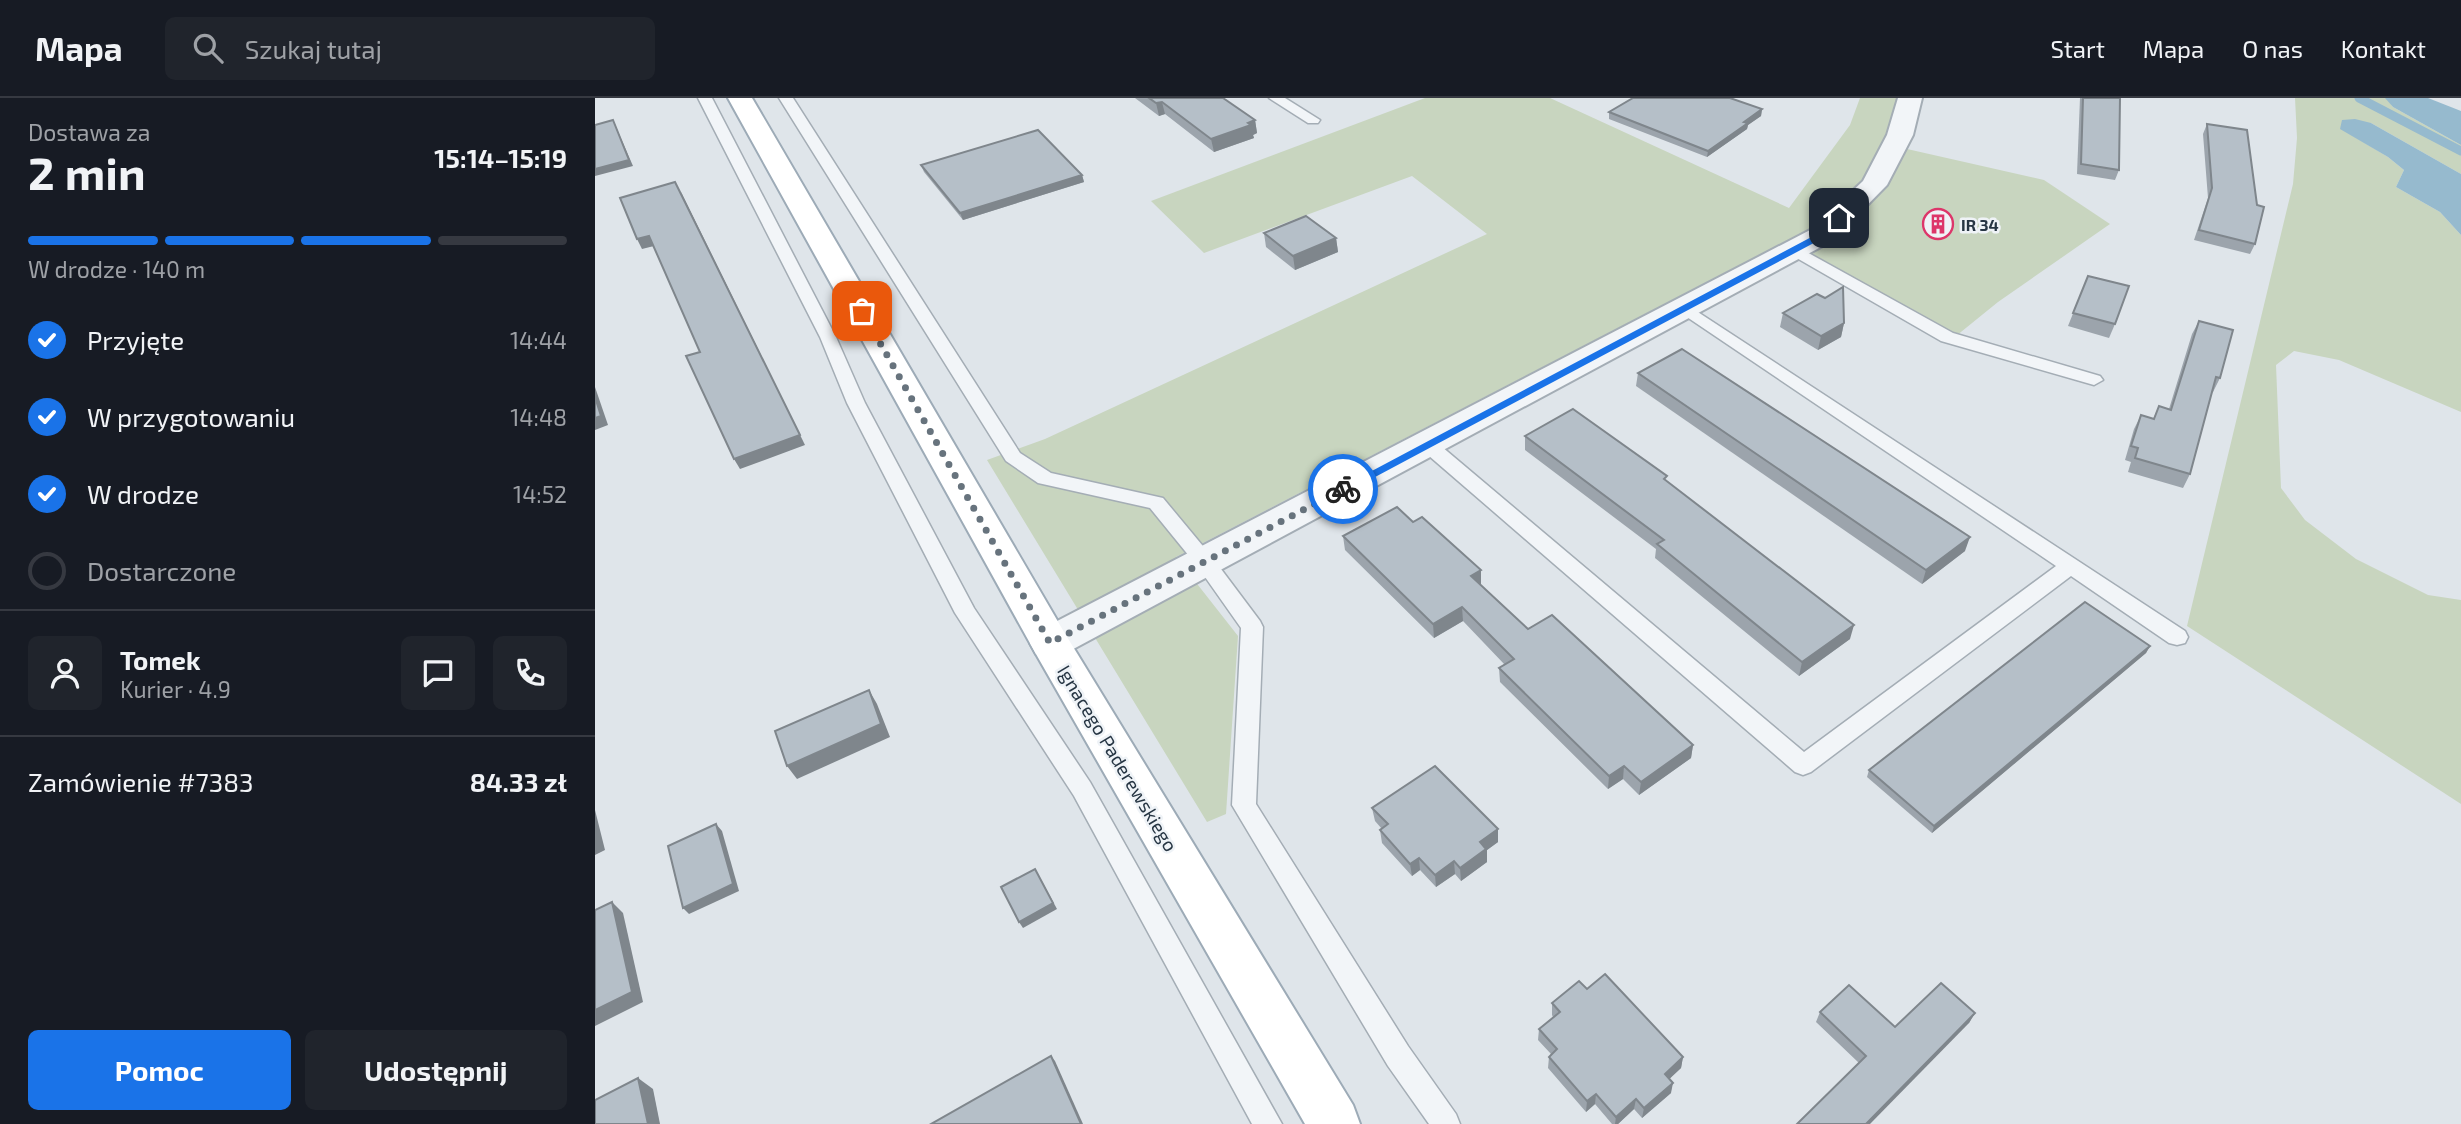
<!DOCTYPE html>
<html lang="pl">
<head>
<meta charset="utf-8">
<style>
	:root { --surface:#171b24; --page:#20242c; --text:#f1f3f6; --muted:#9ea1a6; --line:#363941; --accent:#1a73e8 }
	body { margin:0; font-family:"Exo 2",sans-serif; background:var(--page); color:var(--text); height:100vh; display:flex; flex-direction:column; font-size:26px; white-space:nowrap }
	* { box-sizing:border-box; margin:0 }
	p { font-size:23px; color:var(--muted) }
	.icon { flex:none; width:38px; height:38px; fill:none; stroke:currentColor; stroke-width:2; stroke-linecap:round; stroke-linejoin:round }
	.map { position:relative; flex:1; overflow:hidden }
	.details { display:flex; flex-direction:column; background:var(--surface); width:595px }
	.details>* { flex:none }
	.pin { position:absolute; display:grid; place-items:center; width:60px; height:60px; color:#fff; margin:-30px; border-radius:14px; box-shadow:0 4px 10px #0006 }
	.courier { position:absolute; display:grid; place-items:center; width:70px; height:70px; margin:-35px; border:5px solid #1a73e8; border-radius:50%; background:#fff; color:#222; box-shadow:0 2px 9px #0007 }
	.headline em { font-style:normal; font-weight:700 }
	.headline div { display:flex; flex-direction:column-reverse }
	.headline { display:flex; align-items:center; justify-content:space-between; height:119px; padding:0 28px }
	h1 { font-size:46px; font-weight:700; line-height:52px }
	.bar { display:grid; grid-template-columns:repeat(4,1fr); gap:10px 7px; align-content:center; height:84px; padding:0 28px }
	.bar i { height:9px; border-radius:5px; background:var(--line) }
	.bar .selected { background:var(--accent) }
	.bar p { grid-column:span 4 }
	.line { display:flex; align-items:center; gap:18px; padding:0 28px; border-top:2px solid var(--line) }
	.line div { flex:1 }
	.round { display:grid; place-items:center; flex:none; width:74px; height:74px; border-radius:10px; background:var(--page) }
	ol { padding:0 28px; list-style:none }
	li { display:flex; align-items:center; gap:21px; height:77px }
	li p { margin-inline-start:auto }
	li .icon { padding:7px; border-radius:50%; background:var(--accent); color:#fff; stroke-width:4 }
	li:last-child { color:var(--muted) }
	li i { width:38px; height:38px; border:4px solid var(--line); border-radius:50% }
	.cta { display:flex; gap:14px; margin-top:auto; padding:14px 28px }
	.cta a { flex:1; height:80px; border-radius:10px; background:var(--accent); color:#fff; font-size:28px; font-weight:700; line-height:80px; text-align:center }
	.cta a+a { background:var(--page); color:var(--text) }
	header { display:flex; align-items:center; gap:42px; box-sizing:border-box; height:98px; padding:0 35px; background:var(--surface); border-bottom:2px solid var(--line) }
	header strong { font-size:33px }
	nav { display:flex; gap:38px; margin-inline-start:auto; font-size:24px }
	.search { width:490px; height:63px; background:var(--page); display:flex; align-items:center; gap:18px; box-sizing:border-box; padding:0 24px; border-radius:10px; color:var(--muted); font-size:26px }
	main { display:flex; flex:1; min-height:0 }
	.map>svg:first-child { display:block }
	.green { fill:#c8d5bf }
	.water { fill:#96bace }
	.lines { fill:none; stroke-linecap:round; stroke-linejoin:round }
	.stream { stroke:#96bace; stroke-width:9 }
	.lane-casing { stroke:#a4adb5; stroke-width:3 }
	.street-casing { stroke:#a4adb5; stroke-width:4 }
	.primary-casing { stroke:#9dabb7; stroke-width:4 }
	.lane { fill:#f2f5f8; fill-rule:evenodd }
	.street { fill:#f2f5f8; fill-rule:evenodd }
	.primary { fill:#fff; fill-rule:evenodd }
	.wall { fill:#9ca4ac }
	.shaded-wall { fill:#7f868c }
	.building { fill:#b5bfc8; stroke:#7f868c; stroke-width:2 }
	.route { fill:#1a73e8 }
	.done { stroke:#67737d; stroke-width:7; stroke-dasharray:0 12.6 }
	.labels { text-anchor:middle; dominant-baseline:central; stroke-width:5; stroke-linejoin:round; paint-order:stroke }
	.far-poi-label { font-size:16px; font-weight:bold; fill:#263543; stroke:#eff3f7; text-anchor:start }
	.street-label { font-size:19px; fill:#263543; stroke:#eff3f7 }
</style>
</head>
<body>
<header>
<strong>Mapa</strong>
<div class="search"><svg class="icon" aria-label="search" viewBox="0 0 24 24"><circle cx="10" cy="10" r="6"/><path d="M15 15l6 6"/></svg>Szukaj tutaj</div>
<nav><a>Start</a><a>Mapa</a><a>O nas</a><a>Kontakt</a></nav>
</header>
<main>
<section class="details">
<div class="headline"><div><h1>2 min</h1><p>Dostawa za</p></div><em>15:14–15:19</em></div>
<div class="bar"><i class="selected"></i><i class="selected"></i><i class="selected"></i><i></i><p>W drodze · 140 m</p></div>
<ol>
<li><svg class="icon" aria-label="check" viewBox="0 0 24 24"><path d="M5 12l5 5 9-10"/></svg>Przyjęte<p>14:44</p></li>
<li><svg class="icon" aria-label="check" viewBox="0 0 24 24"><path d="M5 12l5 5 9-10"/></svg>W przygotowaniu<p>14:48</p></li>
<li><svg class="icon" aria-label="check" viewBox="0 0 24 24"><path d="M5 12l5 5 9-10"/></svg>W drodze<p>14:52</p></li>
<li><i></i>Dostarczone</li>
</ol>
<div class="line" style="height:126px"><a class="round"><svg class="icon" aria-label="person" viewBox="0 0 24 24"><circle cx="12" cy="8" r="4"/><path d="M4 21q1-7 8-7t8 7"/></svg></a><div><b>Tomek</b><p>Kurier · 4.9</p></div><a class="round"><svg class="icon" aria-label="chat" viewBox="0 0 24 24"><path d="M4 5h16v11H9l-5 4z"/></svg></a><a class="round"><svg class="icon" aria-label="phone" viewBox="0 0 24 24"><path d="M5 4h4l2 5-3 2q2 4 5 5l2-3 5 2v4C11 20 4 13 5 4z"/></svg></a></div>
<div class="line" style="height:91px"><div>Zamówienie #7383</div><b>84.33 zł</b></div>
<div class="cta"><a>Pomoc</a><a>Udostępnij</a></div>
</section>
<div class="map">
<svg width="1866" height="1026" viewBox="0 0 1866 1026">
	<rect width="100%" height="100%" fill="#dfe5ea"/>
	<g class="green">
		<path d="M830 0H955L1194 110 1255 27 1265 0H1302L1290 46 1449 82 1515 126 1403 204 1361 238 1193 142 581 459 643 538 631 716 612 724 392 362 450 341 892 136 817 78 609 155 556 103Z"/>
		<path d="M1700 0H1791L1798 9 1866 47V76L1776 25 1745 30 1793 59 1809 72 1801 89 1845 114 1866 137V314L1744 262 1699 253 1681 267 1686 390 1710 422 1761 461 1833 497 1866 502V706L1592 528 1698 86 1702 40Z"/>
	</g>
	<g class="water">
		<path d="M1790 0H1833L1866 13V47L1798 9Z"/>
		<path d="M1760 21 1776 25 1866 76V137L1845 114 1801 89 1809 72 1793 59 1745 31 1747 22Z"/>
	</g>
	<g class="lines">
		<path class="stream" d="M1764 0 1866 53"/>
		<g class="lane-casing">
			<g id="lane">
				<path d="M103 0H117L241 239 270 305 379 510 495 684 687 1026H657L479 698 360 515 252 305 225 239Z"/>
				<path d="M184 0H198L425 355 456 375 568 400 617 459 665 523 668 529 661 706 813 948 861 1016 865 1026H834L793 968 637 707 646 530 603 469 555 410 443 385 411 363Z"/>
				<path d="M674 0H690L725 22 723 25H713Z"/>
				<path d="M1199 147 1358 235 1505 278 1508 282 1499 287 1346 243 1193 155 1191 152Z"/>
				<path d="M1089 205 1590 533 1593 539 1590 545 1582 547 1574 545 1476 478 1216 674 1208 677 1200 674 826 351 824 347 826 343H840L1209 654 1461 468 1083 213 1081 210 1083 207Z"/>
			</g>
		</g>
		<g class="street-casing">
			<path id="street" d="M1303 0H1327L1318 37 1292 87 1237 143 469 556 455 560 441 556 435 545 441 534 1217 131 1268 83 1292 37Z"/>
		</g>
		<g class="primary-casing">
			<path id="primary" d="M133 0H157L469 534 758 1007 765 1026H710L441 556Z"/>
		</g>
		<use href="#lane" class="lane"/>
		<use href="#street" class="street"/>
		<use href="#primary" class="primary"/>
	</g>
	<g class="wall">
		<path d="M540 0H628L660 22 662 35 658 37 659 40 619 54 570 16 564 18Z"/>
		<path d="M1485 0H1525L1524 72 1520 82 1482 76Z"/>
		<path d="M1167 11 1166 18 1153 27 1152 31 1112 59 1014 21V14Z"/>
		<path d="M1612 26 1662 107 1660 146 1655 156 1599 142 1613 100 1608 36Z"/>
		<path d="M326 67 487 77 489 84 368 122 329 74Z"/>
		<path d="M669 135 741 140 743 154 700 172 671 149Z"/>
		<path d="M1493 178 1520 226 1514 240 1473 228Z"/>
		<path d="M1188 215 1249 225 1246 239 1223 252 1185 229Z"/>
		<path d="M1604 223 1625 280 1618 294 1617 293 1595 376 1588 390 1533 374 1536 364 1530 362 1539 331 1546 317 1558 321 1564 308 1574 311 1597 236Z"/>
		<path d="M1043 275 1370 453 1327 486 1041 288Z"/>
		<path d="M930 338 1072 383 1255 541 1204 578 1060 460 1061 451 930 352Z"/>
		<path d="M748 438 886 486 885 487 933 531 1098 647 1096 660 1044 697 1028 681 1013 691 905 584 904 570 910 567 868 523 839 540 750 452Z"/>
		<path d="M1555 548 1551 555 1337 735 1272 679 1274 672Z"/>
		<path d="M777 710 903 744 892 752V764L866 783 860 776 841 789 825 772 817 778 787 745 785 732 787 731 780 723Z"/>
		<path d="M992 891 1088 959 1086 970 1074 981 1076 995 1047 1020 1039 1011 1023 1026H1017L1000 1006 991 1014 953 970 954 959 956 956 943 942 944 931 958 919 957 917V905Z"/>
		<path d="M1225 914 1300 929 1380 915 1374 925 1264 965 1221 924Z"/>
	</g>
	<g class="shaded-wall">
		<path d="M567 4 570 16 564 18 561 5Z"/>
		<path d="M1167 11 1166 18 1153 27 1152 31 1112 59 1113 53Z"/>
		<path d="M18 22 38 68 0 78V71Z"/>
		<path d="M660 22 662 35 658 37 659 40 619 54 616 41Z"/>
		<path d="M487 77 489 84 368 122 365 115Z"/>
		<path d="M86 94 210 347 145 371 139 361Z"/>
		<path d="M54 138 59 148 47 151 42 141Z"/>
		<path d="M741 140 743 154 700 172 698 158Z"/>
		<path d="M1249 225 1246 239 1223 252 1226 238Z"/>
		<path d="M0 289 13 327 0 332Z"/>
		<path d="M1375 439 1370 453 1327 486 1331 472Z"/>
		<path d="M886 472V486L876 492V478Z"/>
		<path d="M867 509 868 523 839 540 838 526Z"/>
		<path d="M1259 527 1255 541 1204 578 1207 564Z"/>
		<path d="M1555 548 1551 555 1337 735 1339 728Z"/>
		<path d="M274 592 282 606 295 639 202 681 192 668Z"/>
		<path d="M1098 647 1096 660 1044 697 1046 684Z"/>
		<path d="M1029 668 1028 681 1013 691 1014 678Z"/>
		<path d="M0 712 10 752 0 757Z"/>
		<path d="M121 726 127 733 144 793 94 816 88 810Z"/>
		<path d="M903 731V744L892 752V764L866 783 865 770 885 744Z"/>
		<path d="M824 760 825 772 817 778 815 766Z"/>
		<path d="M859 763 860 776 841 789 840 777Z"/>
		<path d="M444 778 462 811 428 830 424 824Z"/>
		<path d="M17 804 28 815 48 904 0 928V912Z"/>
		<path d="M1380 915 1374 925 1275 1026H1271Z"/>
		<path d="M456 958 460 963 488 1026H486Z"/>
		<path d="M1088 959 1086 970 1068 987 1070 976Z"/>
		<path d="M43 980 58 991 65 1026H53Z"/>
		<path d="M1078 985 1076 995 1047 1020 1049 1010Z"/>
		<path d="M1001 996 1000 1006 991 1014 992 1003Z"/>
		<path d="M1041 1001 1039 1011 1023 1026H1020L1021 1019Z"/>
	</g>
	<g class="building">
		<path d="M554 0H628L660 22 653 25 656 27 616 41 567 4 561 5Z"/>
		<path d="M1038 0H1135L1167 11 1149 24 1153 25 1113 53 1014 14Z"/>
		<path d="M1488 0H1525L1524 72 1486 66Z"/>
		<path d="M18 22 34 62 0 71V27Z"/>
		<path d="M1612 26 1652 32 1662 107 1669 109 1660 146 1604 132 1617 90Z"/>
		<path d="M443 32 487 77 365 115 326 67Z"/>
		<path d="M80 84 205 337 139 361 91 258 105 254 54 138 42 141 25 100Z"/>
		<path d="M711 118 741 140 698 158 669 135Z"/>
		<path d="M1493 178 1534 188 1520 226 1478 215Z"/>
		<path d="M1248 189 1249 225 1226 238 1188 215 1222 196 1230 200Z"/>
		<path d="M1604 223 1638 232 1625 280 1621 279 1595 376 1540 360 1543 350 1536 348 1546 317 1559 321 1564 308 1576 312Z"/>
		<path d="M1087 251 1375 439 1331 472 1043 275Z"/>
		<path d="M0 299 6 318 0 320Z"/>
		<path d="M978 311 1072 378 1069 381 1259 527 1207 564 1062 446 1069 442 930 338Z"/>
		<path d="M802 409 818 424 827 419 886 472 876 478 933 531 957 517 1098 647 1046 684 1029 668 1014 678 904 570 919 561 867 509 838 526 748 438Z"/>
		<path d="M1490 504 1555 548 1339 728 1274 672Z"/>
		<path d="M274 592 286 626 192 668 180 633Z"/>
		<path d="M840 668 903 731 885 744 891 751 865 770 859 763 840 777 824 760 815 766 785 732 793 726 777 710Z"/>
		<path d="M121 726 138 786 88 810 73 748Z"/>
		<path d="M440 771 458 805 424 824 406 789Z"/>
		<path d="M17 804 37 894 0 912V812Z"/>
		<path d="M1010 876 1088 959 1070 976 1078 985 1049 1010 1041 1001 1021 1019 1001 996 992 1003 954 959 962 951 944 931 965 914 957 905 984 883 992 891Z"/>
		<path d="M1346 885 1380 915 1271 1026H1202L1271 958 1225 914 1254 887 1300 929Z"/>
		<path d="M456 958 486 1026H336Z"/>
		<path d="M43 980 53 1026H0V1002Z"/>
	</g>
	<path class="route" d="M1244 118 1248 120 1230 139 752 394 743 391 1224 135Z"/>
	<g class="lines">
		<path class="done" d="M267 213 455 545 748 391"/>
	</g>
	<defs>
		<g id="building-ring" transform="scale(1.575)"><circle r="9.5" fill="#eff3f7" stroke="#dd366a" stroke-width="1.5"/><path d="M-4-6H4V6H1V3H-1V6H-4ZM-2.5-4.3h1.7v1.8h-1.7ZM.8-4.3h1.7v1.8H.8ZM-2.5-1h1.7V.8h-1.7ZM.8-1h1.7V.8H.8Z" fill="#dd366a"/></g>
	</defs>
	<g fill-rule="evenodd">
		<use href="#building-ring" x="1343" y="126"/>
	</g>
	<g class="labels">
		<g class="far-poi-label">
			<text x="1366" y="126">IR 34</text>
		</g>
		<g class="street-label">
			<text transform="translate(523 660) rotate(59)">Ignacego Paderewskiego</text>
		</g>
	</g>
</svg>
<div class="pin" style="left:267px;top:213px;background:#ea580c"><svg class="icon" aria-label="bag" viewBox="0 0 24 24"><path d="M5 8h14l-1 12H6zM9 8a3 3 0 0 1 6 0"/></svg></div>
<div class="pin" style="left:1244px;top:120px;background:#1f2937"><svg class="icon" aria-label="home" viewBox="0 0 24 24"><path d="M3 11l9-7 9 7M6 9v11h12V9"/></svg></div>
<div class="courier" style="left:748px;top:391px"><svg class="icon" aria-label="bike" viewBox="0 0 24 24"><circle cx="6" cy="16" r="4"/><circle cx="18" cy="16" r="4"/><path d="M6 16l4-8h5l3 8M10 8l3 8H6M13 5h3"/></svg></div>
</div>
</main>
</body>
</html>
